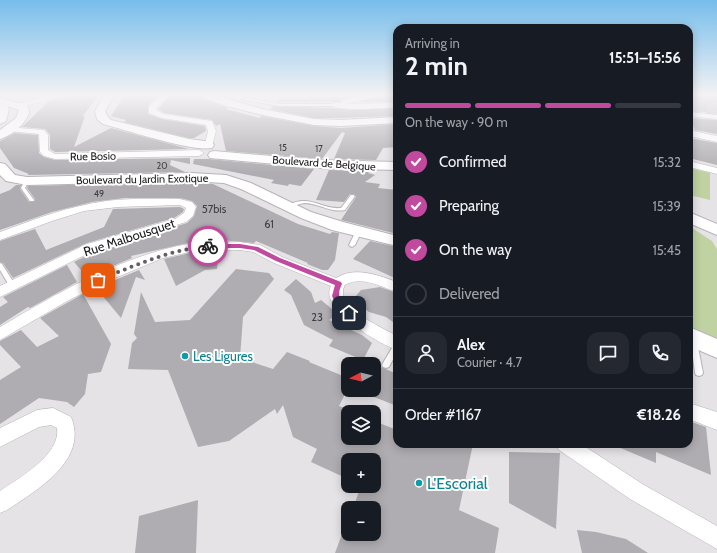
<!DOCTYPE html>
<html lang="en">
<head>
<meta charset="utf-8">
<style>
	:root { --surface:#171b24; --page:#242831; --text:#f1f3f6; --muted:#9ea1a6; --line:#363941; --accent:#c14a9f }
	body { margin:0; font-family:Cabin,sans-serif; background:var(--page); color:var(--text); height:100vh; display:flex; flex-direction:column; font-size:15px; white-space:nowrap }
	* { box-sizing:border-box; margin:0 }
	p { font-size:13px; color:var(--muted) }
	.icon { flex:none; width:22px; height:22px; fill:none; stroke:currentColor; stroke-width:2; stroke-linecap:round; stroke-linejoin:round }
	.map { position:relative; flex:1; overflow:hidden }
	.panel { position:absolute; left:393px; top:24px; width:300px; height:424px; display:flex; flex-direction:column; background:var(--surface); border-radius:12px; box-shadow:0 2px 10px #0003 }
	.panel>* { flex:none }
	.needle { width:26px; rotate:263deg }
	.controls { position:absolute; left:341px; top:357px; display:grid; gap:8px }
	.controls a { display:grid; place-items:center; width:40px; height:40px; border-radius:8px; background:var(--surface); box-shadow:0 2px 10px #0003; font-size:20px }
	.pin { position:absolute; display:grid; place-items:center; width:34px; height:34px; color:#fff; margin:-17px; border-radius:8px; box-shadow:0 2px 6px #0006 }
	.courier { position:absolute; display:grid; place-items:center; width:40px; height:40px; margin:-20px; border:3px solid #c14a9f; border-radius:50%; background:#fff; color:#222; box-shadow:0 1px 5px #0007 }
	.overview em { font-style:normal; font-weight:700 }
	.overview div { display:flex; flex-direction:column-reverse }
	.overview { display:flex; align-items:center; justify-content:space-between; height:68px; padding:0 12px }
	h1 { font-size:26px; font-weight:700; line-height:30px }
	.bar { display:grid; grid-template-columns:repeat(4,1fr); gap:6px 4px; align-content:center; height:48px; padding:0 12px }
	.bar i { height:5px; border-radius:3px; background:var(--line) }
	.bar .current { background:var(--accent) }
	.bar p { grid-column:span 4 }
	.line { display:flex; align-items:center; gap:10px; padding:0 12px; border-top:1px solid var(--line) }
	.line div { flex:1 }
	.round { display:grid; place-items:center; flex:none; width:42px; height:42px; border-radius:12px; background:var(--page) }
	ol { padding:0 12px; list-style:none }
	li { display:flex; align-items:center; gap:12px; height:44px }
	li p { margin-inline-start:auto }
	li .icon { padding:4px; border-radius:50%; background:var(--accent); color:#fff; stroke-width:4 }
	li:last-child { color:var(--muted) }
	li i { width:22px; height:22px; border:2px solid var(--line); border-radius:50% }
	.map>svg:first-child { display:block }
	.green { fill:#c0d2a1 }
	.building { fill:#afadb1 }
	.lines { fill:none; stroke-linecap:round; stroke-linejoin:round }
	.primary-tunnel { stroke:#bdbbbe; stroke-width:12; stroke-dasharray:12 6; stroke-linecap:butt }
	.lane-casing { stroke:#b7b4b8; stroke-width:2 }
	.street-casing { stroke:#b7b4b8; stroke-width:1 }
	.secondary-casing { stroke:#b7b4b8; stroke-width:2 }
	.lane { fill:#fff; fill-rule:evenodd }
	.street { fill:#fff; fill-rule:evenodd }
	.secondary { fill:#fff; fill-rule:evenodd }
	.route { fill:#c14a9f }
	.done { stroke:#626063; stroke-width:4; stroke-dasharray:0 7.2 }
	.culture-dot { fill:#0f9aa8; stroke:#fff; stroke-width:1.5 }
	.labels { text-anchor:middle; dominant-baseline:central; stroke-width:4; stroke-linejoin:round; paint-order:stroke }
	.far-number-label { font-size:9px; fill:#403f41 }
	.far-street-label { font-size:11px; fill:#1b1a1c; stroke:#fff }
	.number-label { font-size:11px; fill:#403f41 }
	.street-label { font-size:13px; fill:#1b1a1c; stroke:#fff }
	.culture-label { font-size:13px; fill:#0d838f; stroke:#fff; text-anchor:start }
	.near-culture-label { font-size:16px; fill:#0d838f; stroke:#fff; text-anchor:start }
</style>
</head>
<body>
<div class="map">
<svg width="717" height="553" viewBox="0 0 717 553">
	<rect width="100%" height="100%" fill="#e6e3e7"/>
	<g class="green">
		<path d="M689 168 710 173V200L689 195Z"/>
		<path d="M689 226 712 241 717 249V340L689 327Z"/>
	</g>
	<g class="building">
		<path d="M69 96H98L82 117 85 116 74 147 111 128 189 149 55 152 50 149V135L45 129 22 127 49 101Z"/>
		<path d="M124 96H158L148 105V114L162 119 205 126 206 131 194 138H189L124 122 126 120 111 116Z"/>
		<path d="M169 96H203L204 99 228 108 226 109 260 118 261 116 314 126 341 128 397 124V147L383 148 376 160 334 159 345 133 342 132 322 159 226 151 220 124 216 126 212 120 164 113 158 109Z"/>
		<path d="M309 96H318V98L357 96 342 99 340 102H277L282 98 308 99Z"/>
		<path d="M377 96H397V102H359Z"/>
		<path d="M689 96H717V113L695 111Z"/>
		<path d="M273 106 333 108 352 110 397 108V116L341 118H314L270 109Z"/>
		<path d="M690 118 717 120V134L695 130Z"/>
		<path d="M15 133 38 135 39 153 44 157 55 160 190 158V164L171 160 170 165 185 172 27 175 29 174 14 168 0 148V141Z"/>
		<path d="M689 138 717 143V165L689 158Z"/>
		<path d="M194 159H209L314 169 301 186 289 184 288 186 271 183 274 180 193 164Z"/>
		<path d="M329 170 370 171 368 173 375 175 365 182 380 184 378 188 397 190V234L341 220 356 197 354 194H350L344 202 316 200Z"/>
		<path d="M191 182 213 184 298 224 330 234 332 232 339 233 335 260 328 270H322L307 264 308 263 256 241 254 243 220 240 188 243 131 256 132 258 87 277 74 262 96 251 187 223 194 216 197 206 192 201 180 198H125L92 202 52 212 0 230V194L10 190 16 185H21L20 189 29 202H34L35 199 27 188 28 186Z"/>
		<path d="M180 207 184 209 183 212 174 218 87 243 13 278 3 263 0 262V241L35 229 46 250 104 227 113 209Z"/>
		<path d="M370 241 397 247V279L353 259Z"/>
		<path d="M219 252 217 269 205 270 176 286 164 259 190 253Z"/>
		<path d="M67 265 77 282 30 308 28 307 0 325V307L8 302 3 297Z"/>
		<path d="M236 269 269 273 274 279 243 317 240 358 273 369 287 352 310 361 309 362 348 378V388L339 406 348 410V438H374V421L397 430V444H473L459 510 499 528 495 553H335L342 534H374V508H353L361 486H374V460H348V479L311 462 317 449 293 437 283 405 277 414 275 409 229 441 198 447 168 370 128 369 132 343 137 338 134 334 141 292 155 322 190 320Z"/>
		<path d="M139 270 145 280 136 277 121 318 96 288Z"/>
		<path d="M296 279 311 292 315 303 321 300 338 314 329 320 362 335 372 343 363 360 329 346 333 340 304 325 291 295 284 290Z"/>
		<path d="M380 287 397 293V325L386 317 369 312 358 304 355 297 361 290Z"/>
		<path d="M83 294 111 344 101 372 88 374 85 394 74 407 67 402 39 398 0 424V380L21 367 0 345V341L21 330 37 347 59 336 40 318Z"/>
		<path d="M374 364 397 374V406L374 397Z"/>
		<path d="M689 421 706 427 711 475 656 452V463L611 444H689Z"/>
		<path d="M509 452 560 453 556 529 509 503Z"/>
		<path d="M198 500 196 553H135L139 516Z"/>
		<path d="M577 530 596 532 626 539 648 553H582Z"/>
	</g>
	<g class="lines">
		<path class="primary-tunnel" d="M689 105 717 109"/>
		<g class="lane-casing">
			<g id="lane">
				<path d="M244 98 280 104H335L337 105 335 106H280L245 100H244Z"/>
				<path d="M25 180H29V181L25 188 34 200V201H30L21 188Z"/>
				<path d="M351 195H353L355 196 345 210C330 213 319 203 304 203 299 204 294 206 289 207L287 206C309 193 321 210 341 208Z"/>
				<path d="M359 229 362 231 355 245 352 247 350 246 349 245 356 231Z"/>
				<path d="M0 263 2 264 14 283 15 285 14 287H10L0 270Z"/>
				<path d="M694 339 696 340 697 342 703 373 702 375 699 376 696 375 695 373 691 342 692 340Z"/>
				<path d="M397 342V352L389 367 386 368 383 367 382 365 383 363 395 343Z"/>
			</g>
		</g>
		<g class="street-casing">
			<g id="street">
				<path d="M51 96H62L18 108 14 106 15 104Z"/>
				<path d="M160 96H168L157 107 156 110 164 114 212 121 216 131 212 146 209 147 205 144 208 131 206 125 162 118 149 113V106Z"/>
				<path d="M364 96H376L347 104 397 103V107C384 108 340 112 331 105L335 103H342V100Z"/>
				<path d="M689 112 717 115V119L689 116Z"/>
				<path d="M6 127 44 130 48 135V150L55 154 199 150 204 153 199 156 55 159 44 156 40 152 39 134 9 131 5 129Z"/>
				<path d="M689 130 717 136V142L689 136Z"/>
				<path d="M689 161 717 168V174L689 167Z"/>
				<path d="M180 199 192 202 196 207 193 216 186 222 95 250 0 297V286L87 244 175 219 184 213 186 208 180 205 118 207 84 211 52 221 0 240V232C35 219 69 206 106 201 131 198 155 199 180 199Z"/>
				<path d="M240 242 260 245 282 257 336 278C355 266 378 275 397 282V292C382 287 360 275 345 285 332 306 383 328 397 336V350C380 344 318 309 331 286L274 263 253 252 240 250 190 252 163 258 103 283 69 300 0 340V327C57 293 122 256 188 244 205 241 223 243 240 242Z"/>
				<path d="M689 403 717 412V430L689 419Z"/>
				<path d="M53 408 71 417C89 460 37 490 7 510L0 513V491C19 478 61 455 57 428L51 425 39 427 0 447V428L37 410Z"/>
				<path d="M556 444H581L644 485 717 526V549L630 499 559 450Z"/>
			</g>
		</g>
		<g class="secondary-casing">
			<g id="secondary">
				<path d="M104 96H114L105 111 108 117 111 120 189 139 212 142 214 145 212 148C193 152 126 130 103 124L97 119 95 111Z"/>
				<path d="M204 96H217L262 109 314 119 341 120 397 117V123L341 126 314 125 258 114 223 105 205 98Z"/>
				<path d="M0 98 28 106 29 113C25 125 12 135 0 139V130L16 118 19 110 7 106 9 109 6 121 0 124Z"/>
				<path d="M214 151 318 160 397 162V170L318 168 210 158 208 155 210 152Z"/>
				<path d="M0 163 5 164 15 175 27 177 191 173 226 175 251 183 311 212 343 222 397 236V246L332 230 301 218 241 189 224 183 191 181 27 185 6 181 0 175Z"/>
				<path d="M691 213 717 224V235L689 223V214Z"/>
				<path d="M689 327 717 339V358L689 346Z"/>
			</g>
		</g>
		<use href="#lane" class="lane"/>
		<use href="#street" class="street"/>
		<use href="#secondary" class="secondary"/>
	</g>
	<linearGradient id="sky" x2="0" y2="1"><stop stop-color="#76bdeb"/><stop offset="0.55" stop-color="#f4f2f4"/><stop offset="1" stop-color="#f4f2f4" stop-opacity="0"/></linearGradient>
	<rect width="717" height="173" fill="url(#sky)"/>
	<path class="route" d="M208 244H240L258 247 280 258 341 282 342 284C334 300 344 301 352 313L349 316C340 312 336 304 332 296L335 285 276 261 254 250 240 248H206L205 246Z"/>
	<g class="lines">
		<path class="done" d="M98 280C134 266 169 250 208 246"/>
	</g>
	<g class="culture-dot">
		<circle cx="185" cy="356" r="4"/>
		<circle cx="419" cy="483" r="4"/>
	</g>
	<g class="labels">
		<g class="far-number-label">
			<text x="283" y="147">15</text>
			<text x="319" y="148">17</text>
			<text x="162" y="165">20</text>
			<text x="99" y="193">49</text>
		</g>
		<g class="far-street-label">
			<text transform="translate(93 156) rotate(-1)">Rue Bosio</text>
			<text transform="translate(324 163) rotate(4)">Boulevard de Belgique</text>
			<text transform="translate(142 179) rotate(-1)">Boulevard du Jardin Exotique</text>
		</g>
		<g class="number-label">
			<text x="214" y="209">57bis</text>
			<text x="269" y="224">61</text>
			<text x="317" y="317">23</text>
		</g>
		<g class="street-label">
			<text transform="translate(129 237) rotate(-18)">Rue Malbousquet</text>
		</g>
		<g class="culture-label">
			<text x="193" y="356">Les Ligures</text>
		</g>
		<g class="near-culture-label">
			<text x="427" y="483">L'Escorial</text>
		</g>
	</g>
</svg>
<div class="controls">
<a><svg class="needle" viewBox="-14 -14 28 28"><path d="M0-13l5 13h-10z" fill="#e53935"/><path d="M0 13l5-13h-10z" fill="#9ea1a6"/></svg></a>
<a><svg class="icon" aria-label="layers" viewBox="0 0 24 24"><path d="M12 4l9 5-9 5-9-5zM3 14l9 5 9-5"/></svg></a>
<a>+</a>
<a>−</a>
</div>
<div class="pin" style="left:98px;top:280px;background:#ea580c"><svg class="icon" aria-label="bag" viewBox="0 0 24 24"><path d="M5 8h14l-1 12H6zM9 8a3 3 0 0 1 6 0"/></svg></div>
<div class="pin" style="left:349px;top:313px;background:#1f2937"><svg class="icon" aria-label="home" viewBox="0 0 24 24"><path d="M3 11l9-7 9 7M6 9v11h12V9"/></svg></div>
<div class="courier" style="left:208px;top:246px"><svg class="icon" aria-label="bike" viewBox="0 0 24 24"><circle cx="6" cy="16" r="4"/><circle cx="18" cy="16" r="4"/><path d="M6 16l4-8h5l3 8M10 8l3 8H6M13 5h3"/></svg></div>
<section class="panel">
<div class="overview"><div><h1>2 min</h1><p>Arriving in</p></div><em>15:51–15:56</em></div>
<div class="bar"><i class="current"></i><i class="current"></i><i class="current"></i><i></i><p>On the way · 90 m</p></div>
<ol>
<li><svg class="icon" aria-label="check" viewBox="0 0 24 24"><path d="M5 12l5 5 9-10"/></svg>Confirmed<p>15:32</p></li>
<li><svg class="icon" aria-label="check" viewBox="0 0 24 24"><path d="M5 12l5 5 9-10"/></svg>Preparing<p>15:39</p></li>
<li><svg class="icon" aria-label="check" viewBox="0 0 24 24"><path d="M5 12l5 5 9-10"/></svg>On the way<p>15:45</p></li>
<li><i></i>Delivered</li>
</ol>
<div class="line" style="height:72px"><a class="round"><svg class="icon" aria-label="person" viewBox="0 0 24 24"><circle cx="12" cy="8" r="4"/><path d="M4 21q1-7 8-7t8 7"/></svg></a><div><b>Alex</b><p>Courier · 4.7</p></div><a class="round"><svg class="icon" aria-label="chat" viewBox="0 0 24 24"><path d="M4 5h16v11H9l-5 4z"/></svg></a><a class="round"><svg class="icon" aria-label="phone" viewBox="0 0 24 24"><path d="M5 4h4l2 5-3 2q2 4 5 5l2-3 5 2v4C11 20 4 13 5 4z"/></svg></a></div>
<div class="line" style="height:52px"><div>Order #1167</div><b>€18.26</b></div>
</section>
</div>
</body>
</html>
